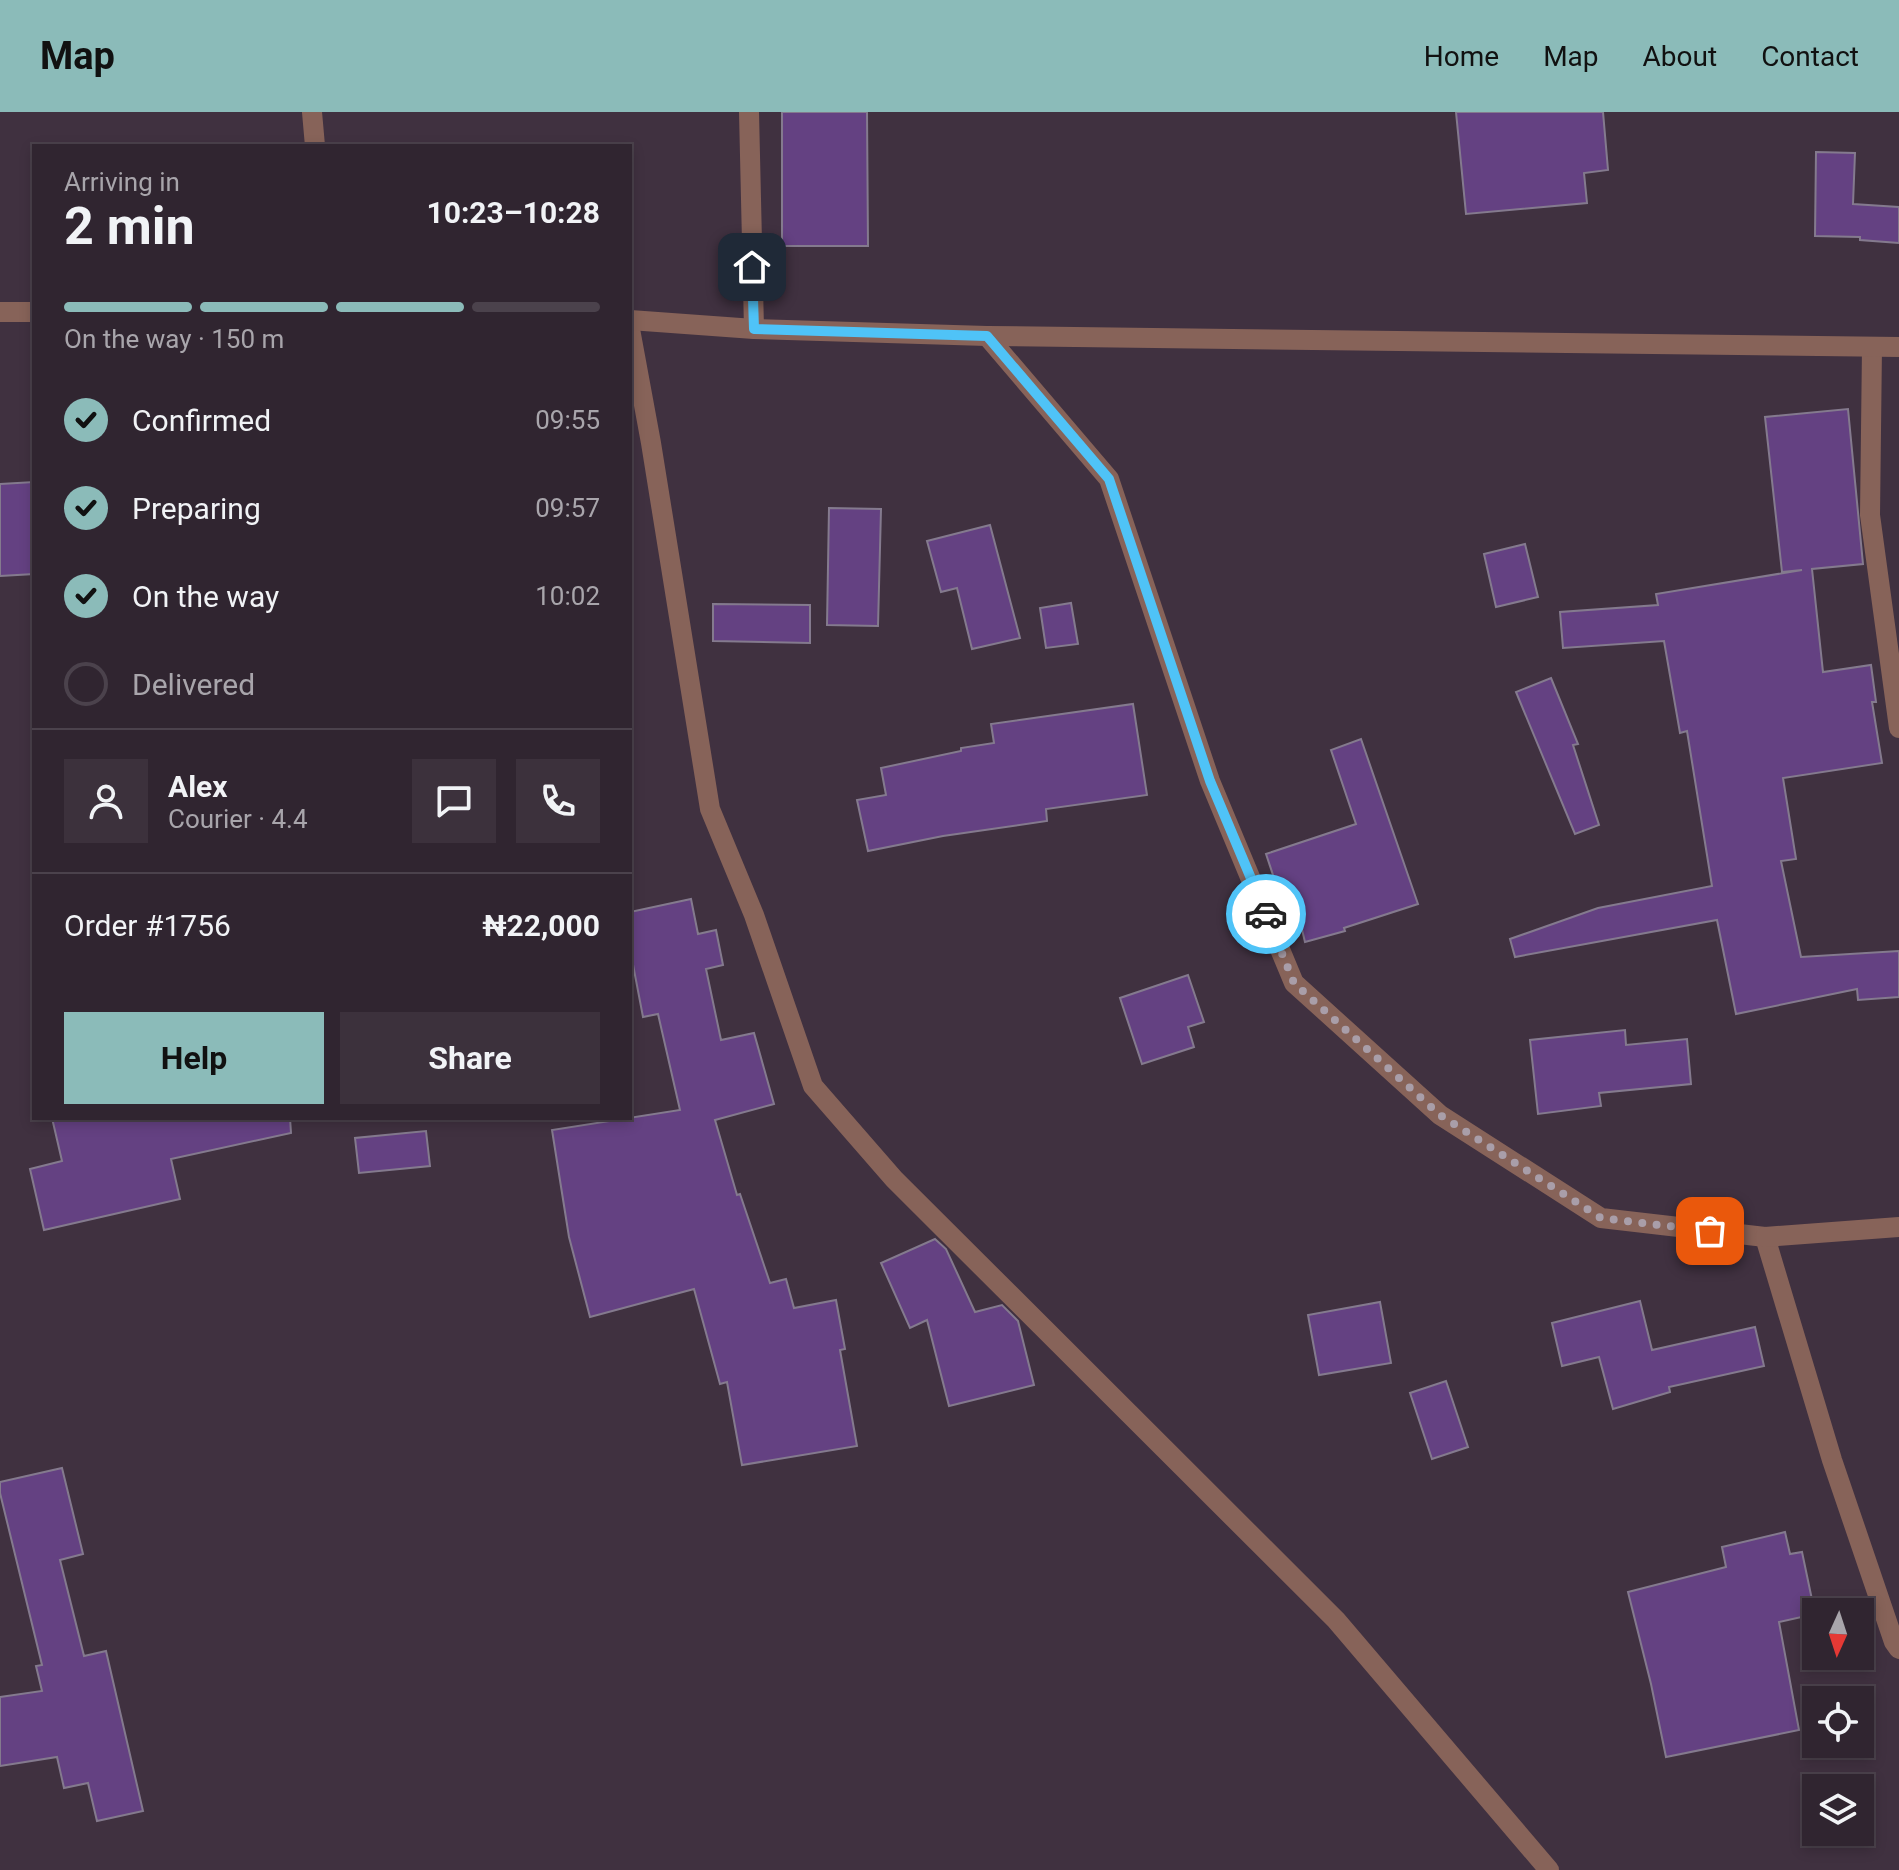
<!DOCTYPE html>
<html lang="en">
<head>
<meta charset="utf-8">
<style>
	:root { --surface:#302530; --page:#3c313c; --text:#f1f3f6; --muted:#a8a5ab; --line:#4b424c; --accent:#8bbbb9 }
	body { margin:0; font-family:Roboto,sans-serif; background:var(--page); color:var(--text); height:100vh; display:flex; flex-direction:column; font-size:30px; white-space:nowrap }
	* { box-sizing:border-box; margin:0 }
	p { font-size:26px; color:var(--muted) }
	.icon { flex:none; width:44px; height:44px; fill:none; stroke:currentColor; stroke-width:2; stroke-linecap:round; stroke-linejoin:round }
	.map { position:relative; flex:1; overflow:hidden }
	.side { position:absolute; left:32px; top:32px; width:600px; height:976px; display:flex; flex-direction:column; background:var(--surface); border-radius:0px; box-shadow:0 4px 12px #0003,0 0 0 2px var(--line) }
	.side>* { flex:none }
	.needle { width:52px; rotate:183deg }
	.tools { position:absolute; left:1802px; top:1486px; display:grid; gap:16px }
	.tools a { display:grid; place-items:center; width:72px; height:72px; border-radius:0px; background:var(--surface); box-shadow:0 4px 12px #0003,0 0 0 2px var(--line); font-size:40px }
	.pin { position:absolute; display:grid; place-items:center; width:68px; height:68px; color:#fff; margin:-34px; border-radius:16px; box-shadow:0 4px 12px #0006 }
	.courier { position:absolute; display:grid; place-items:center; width:80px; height:80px; margin:-40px; border:6px solid #4fc3f7; border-radius:50%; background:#fff; color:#222; box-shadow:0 2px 10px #0007 }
	.head em { font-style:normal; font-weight:700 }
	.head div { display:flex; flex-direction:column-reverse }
	.head { display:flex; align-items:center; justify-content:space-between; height:136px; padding:0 32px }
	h1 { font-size:52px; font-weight:700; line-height:60px }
	.bar { display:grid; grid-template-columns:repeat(4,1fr); gap:12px 8px; align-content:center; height:96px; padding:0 32px }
	.bar i { height:10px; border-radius:6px; background:var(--line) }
	.bar .current { background:var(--accent) }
	.bar p { grid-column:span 4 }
	.line { display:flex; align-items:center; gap:20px; padding:0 32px; border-top:2px solid var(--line) }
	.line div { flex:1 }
	.round { display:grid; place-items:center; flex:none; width:84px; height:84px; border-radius:0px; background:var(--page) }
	ol { padding:0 32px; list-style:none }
	li { display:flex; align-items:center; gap:24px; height:88px }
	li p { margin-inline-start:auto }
	li .icon { padding:8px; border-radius:50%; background:var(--accent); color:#111; stroke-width:4 }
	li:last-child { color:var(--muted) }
	li i { width:44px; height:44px; border:4px solid var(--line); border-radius:50% }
	.cta { display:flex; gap:16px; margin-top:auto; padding:16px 32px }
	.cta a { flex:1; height:92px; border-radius:0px; background:var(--accent); color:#111; font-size:32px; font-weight:700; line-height:92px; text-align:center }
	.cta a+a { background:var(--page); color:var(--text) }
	header { display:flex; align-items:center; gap:48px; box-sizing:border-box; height:112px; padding:0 40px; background:var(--accent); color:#111 }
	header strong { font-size:38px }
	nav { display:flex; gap:44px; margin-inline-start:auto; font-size:28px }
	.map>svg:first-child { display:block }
	.building { fill:#644182; stroke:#847a8e; stroke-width:2 }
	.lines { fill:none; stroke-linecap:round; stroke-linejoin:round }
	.minor { stroke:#876359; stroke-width:20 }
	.tertiary { stroke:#876359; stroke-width:20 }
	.done { stroke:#a99ea9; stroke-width:8; stroke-dasharray:0 14.4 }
	.route { stroke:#4fc3f7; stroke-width:10 }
</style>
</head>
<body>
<header>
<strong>Map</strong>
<nav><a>Home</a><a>Map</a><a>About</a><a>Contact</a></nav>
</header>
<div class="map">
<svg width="1899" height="1758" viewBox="0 0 1899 1758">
	<rect width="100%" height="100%" fill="#403140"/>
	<g class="building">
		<path d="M782 0H867L868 134H782Z"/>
		<path d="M1456 0H1603L1608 58 1584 61 1587 91 1466 102Z"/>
		<path d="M1816 40 1855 41 1853 92 1899 95V131L1860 128V125L1815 124Z"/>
		<path d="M1848 297 1863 452 1812 457 1823 560 1871 553 1876 590H1872L1882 651 1783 666 1796 747 1781 749 1801 845 1899 839V885L1858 888 1857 877 1736 902 1717 808 1515 845 1510 827 1598 796 1712 774 1687 619 1680 621 1664 529 1563 536 1560 500 1658 493 1656 482 1802 458 1782 460 1765 305Z"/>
		<path d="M34 370V462L0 464V372Z"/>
		<path d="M829 396 881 397 878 514 827 513Z"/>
		<path d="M990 413 1020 526 972 537 957 476 941 480 927 429Z"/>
		<path d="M1525 432 1538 485 1496 495 1484 442Z"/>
		<path d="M1071 491 1078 532 1046 536 1040 496Z"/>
		<path d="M713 492 810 493V531L713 529Z"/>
		<path d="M1551 566 1578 632 1573 633 1599 713 1575 722 1516 580Z"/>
		<path d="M1133 592 1147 683 1046 697 1047 709 943 724 868 739 857 688 886 683 881 656 961 639V636L994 631 991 612Z"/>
		<path d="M1361 627 1418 792 1344 816 1345 819 1305 830 1298 801 1287 805 1266 742 1356 712 1331 638Z"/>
		<path d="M691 787 698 822 716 818 723 853 706 857 721 928 754 921 774 992 715 1008 737 1083 740 1082 770 1171 786 1167 794 1196 836 1188 845 1237 840 1238 857 1334 742 1353 727 1270 720 1272 694 1177 590 1205 569 1125 552 1018 680 998 658 902 643 905 630 837V800Z"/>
		<path d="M1188 863 1204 910 1188 915 1194 935 1142 952 1120 886Z"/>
		<path d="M1625 918 1626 933 1687 927 1691 972 1599 981 1601 994 1538 1002 1530 928Z"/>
		<path d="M52 1006H290L291 1021 171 1047 180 1087 44 1118 30 1057 62 1049Z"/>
		<path d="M426 1019 430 1054 359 1061 355 1026Z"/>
		<path d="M935 1127 946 1137 975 1200 1002 1193 1018 1209 1034 1273 949 1294 927 1208 910 1216 881 1151Z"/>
		<path d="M1640 1189 1652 1238 1755 1215 1764 1254 1669 1275 1670 1280 1613 1297 1599 1245 1562 1254 1552 1211Z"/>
		<path d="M1380 1190 1391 1251 1319 1263 1308 1203Z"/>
		<path d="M1446 1269 1468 1335 1432 1347 1410 1281Z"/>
		<path d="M62 1356 83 1442 60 1448 84 1544 106 1539 143 1699 97 1709 88 1671 64 1676 57 1645 0 1654V1585L42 1579 36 1554 42 1553 0 1381V1370Z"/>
		<path d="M1785 1420 1790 1442 1802 1440 1815 1502 1779 1510 1799 1618 1666 1645 1651 1572 1628 1480 1726 1455 1722 1435Z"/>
	</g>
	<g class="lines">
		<g class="minor">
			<path d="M312 0 315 34"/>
			<path d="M749 0 754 217"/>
			<path d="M630 217 651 331 710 697 754 803 813 974 894 1067 1336 1508 1549 1758"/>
			<path d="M987 224 1109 367 1210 669 1294 871 1440 1003 1601 1106 1765 1125 1832 1348 1894 1530 1899 1537"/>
			<path d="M1872 235 1870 403 1899 616"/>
			<path d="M1765 1125 1899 1115"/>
		</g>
		<g class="tertiary">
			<path d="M0 200H34"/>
			<path d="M630 208 754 217 987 224 1899 235"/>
		</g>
	</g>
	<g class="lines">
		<path class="done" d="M1266 802 1294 871 1440 1003 1601 1106 1710 1119"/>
		<path class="route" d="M752 155 754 217 987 224 1109 367 1210 669 1266 802"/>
	</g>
</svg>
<div class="tools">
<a><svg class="needle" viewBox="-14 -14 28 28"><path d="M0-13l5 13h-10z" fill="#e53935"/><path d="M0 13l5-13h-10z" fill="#a8a5ab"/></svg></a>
<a><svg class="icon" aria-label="locate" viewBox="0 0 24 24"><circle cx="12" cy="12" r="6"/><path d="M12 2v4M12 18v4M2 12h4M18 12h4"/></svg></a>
<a><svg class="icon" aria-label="layers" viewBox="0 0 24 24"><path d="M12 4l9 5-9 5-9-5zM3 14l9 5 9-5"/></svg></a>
</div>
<div class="pin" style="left:1710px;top:1119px;background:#ea580c"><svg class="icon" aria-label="bag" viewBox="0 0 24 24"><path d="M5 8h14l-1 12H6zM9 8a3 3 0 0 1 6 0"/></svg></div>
<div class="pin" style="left:752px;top:155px;background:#1f2937"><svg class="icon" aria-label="home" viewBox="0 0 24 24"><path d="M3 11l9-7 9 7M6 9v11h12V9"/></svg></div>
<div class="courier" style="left:1266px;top:802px"><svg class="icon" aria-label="car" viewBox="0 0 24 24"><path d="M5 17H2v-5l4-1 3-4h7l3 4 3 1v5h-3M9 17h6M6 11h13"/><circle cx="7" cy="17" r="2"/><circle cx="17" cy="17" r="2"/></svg></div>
<section class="side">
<div class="head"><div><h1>2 min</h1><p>Arriving in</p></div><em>10:23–10:28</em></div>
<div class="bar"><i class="current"></i><i class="current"></i><i class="current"></i><i></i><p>On the way · 150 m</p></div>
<ol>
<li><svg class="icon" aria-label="check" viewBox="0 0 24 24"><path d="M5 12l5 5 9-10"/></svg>Confirmed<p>09:55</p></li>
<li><svg class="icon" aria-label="check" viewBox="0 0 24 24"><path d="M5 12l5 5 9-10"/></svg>Preparing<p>09:57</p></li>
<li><svg class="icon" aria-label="check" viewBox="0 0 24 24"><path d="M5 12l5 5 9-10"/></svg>On the way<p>10:02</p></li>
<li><i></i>Delivered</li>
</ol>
<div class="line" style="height:144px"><a class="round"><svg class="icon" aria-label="person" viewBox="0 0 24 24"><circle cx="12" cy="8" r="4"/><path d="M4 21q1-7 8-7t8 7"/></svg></a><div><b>Alex</b><p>Courier · 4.4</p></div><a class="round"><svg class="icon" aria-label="chat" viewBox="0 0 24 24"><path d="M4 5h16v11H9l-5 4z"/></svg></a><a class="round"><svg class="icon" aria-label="phone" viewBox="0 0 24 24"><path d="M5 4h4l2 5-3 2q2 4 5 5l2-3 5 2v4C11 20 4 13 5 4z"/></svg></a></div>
<div class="line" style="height:104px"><div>Order #1756</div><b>₦22,000</b></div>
<div class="cta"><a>Help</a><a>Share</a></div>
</section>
</div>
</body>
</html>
